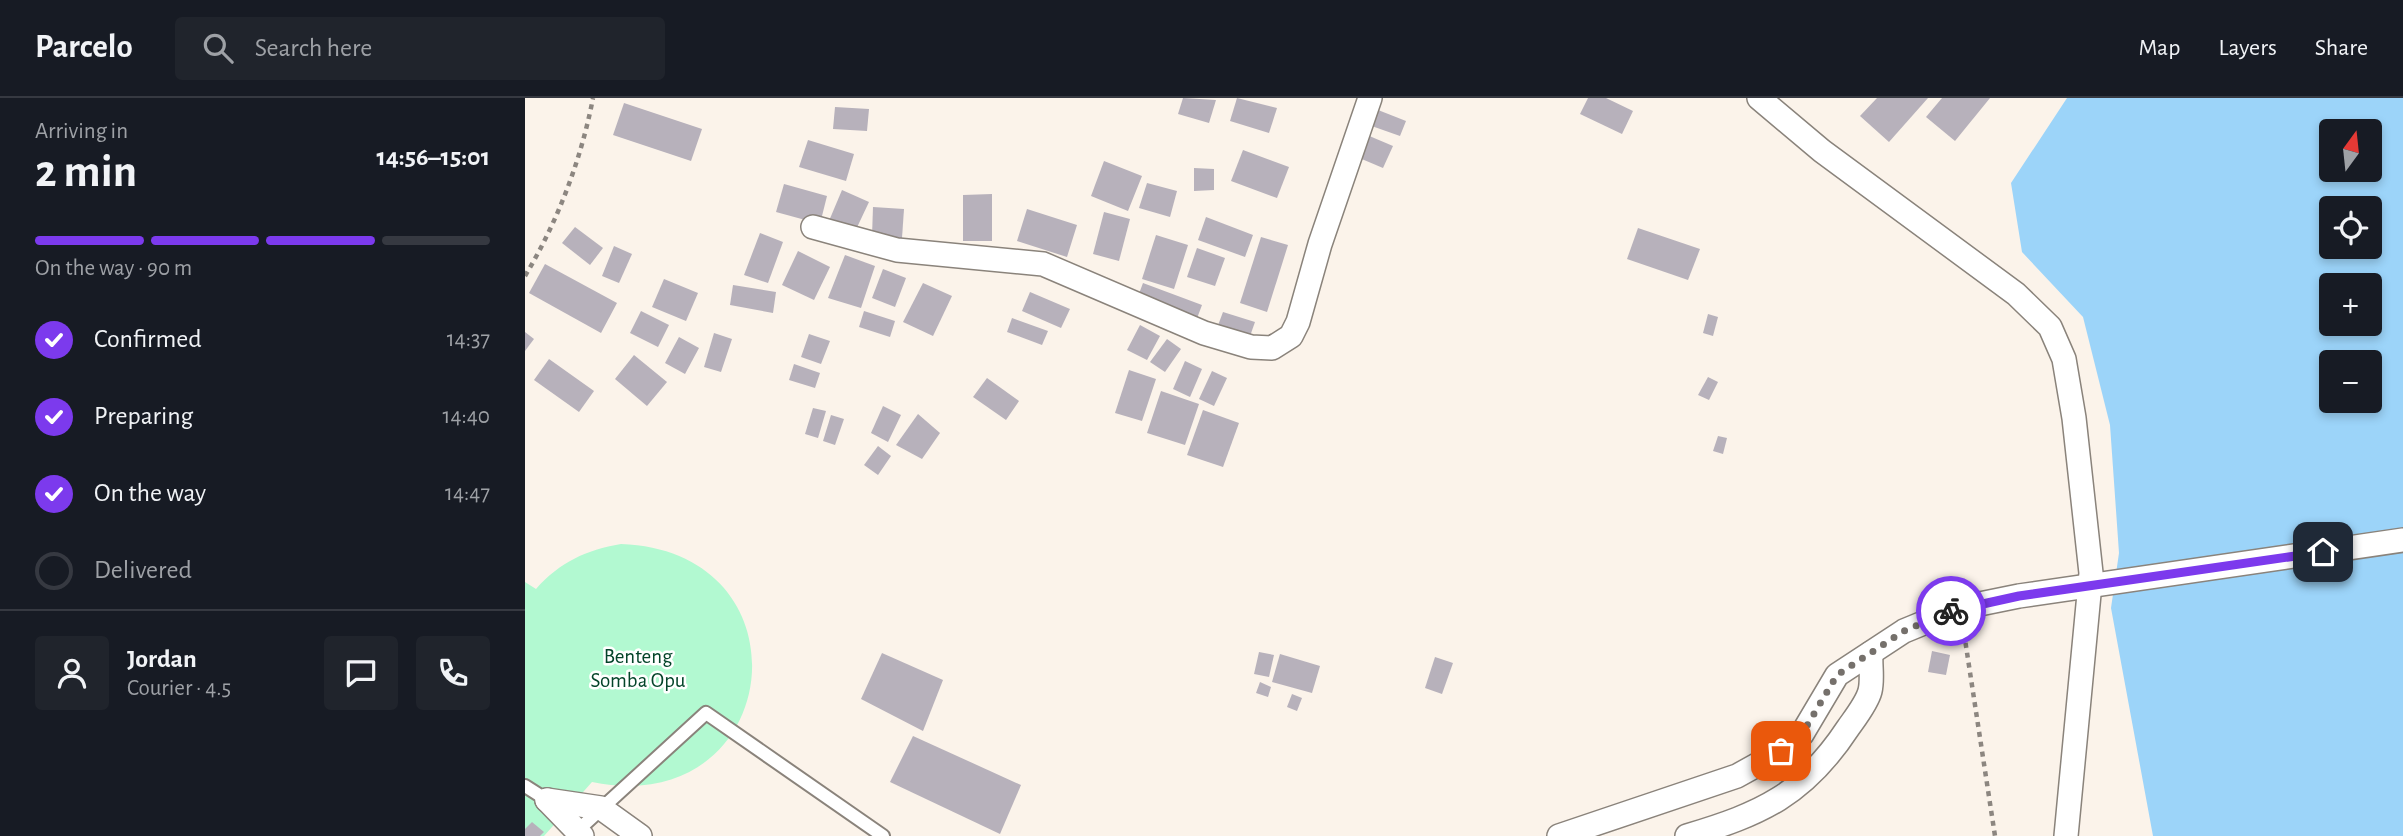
<!DOCTYPE html>
<html lang="en">
<head>
<meta charset="utf-8">
<style>
	:root { --surface:#171b24; --page:#20242c; --text:#f1f3f6; --muted:#9ea1a6; --line:#363941; --accent:#7c3aed }
	body { margin:0; font-family:"Alegreya Sans",sans-serif; background:var(--page); color:var(--text); height:100vh; display:flex; flex-direction:column; font-size:26px; white-space:nowrap }
	* { box-sizing:border-box; margin:0 }
	p { font-size:23px; color:var(--muted) }
	.icon { flex:none; width:38px; height:38px; fill:none; stroke:currentColor; stroke-width:2; stroke-linecap:round; stroke-linejoin:round }
	.map { position:relative; flex:1; overflow:hidden }
	.drawer { display:flex; flex-direction:column; background:var(--surface); width:525px }
	.drawer>* { flex:none }
	.needle { width:46px; rotate:15deg }
	.buttons { position:absolute; left:1794px; top:21px; display:grid; gap:14px }
	.buttons a { display:grid; place-items:center; width:63px; height:63px; border-radius:7px; background:var(--surface); box-shadow:0 4px 10px #0003; font-size:35px }
	.pin { position:absolute; display:grid; place-items:center; width:60px; height:60px; color:#fff; margin:-30px; border-radius:14px; box-shadow:0 4px 10px #0006 }
	.courier { position:absolute; display:grid; place-items:center; width:70px; height:70px; margin:-35px; border:5px solid #7c3aed; border-radius:50%; background:#fff; color:#222; box-shadow:0 2px 9px #0007 }
	.overview em { font-style:normal; font-weight:700 }
	.overview div { display:flex; flex-direction:column-reverse }
	.overview { display:flex; align-items:center; justify-content:space-between; height:119px; padding:0 35px }
	h1 { font-size:46px; font-weight:700; line-height:52px }
	.bar { display:grid; grid-template-columns:repeat(4,1fr); gap:10px 7px; align-content:center; height:84px; padding:0 35px }
	.bar i { height:9px; border-radius:5px; background:var(--line) }
	.bar .active { background:var(--accent) }
	.bar p { grid-column:span 4 }
	.line { display:flex; align-items:center; gap:18px; padding:0 35px; border-top:2px solid var(--line) }
	.line div { flex:1 }
	.round { display:grid; place-items:center; flex:none; width:74px; height:74px; border-radius:7px; background:var(--page) }
	ol { padding:0 35px; list-style:none }
	li { display:flex; align-items:center; gap:21px; height:77px }
	li p { margin-inline-start:auto }
	li .icon { padding:7px; border-radius:50%; background:var(--accent); color:#fff; stroke-width:4 }
	li:last-child { color:var(--muted) }
	li i { width:38px; height:38px; border:4px solid var(--line); border-radius:50% }
	header { display:flex; align-items:center; gap:42px; box-sizing:border-box; height:98px; padding:0 35px; background:var(--surface); border-bottom:2px solid var(--line) }
	header strong { font-size:33px }
	nav { display:flex; gap:38px; margin-inline-start:auto; font-size:24px }
	.search { width:490px; height:63px; background:var(--page); display:flex; align-items:center; gap:18px; box-sizing:border-box; padding:0 24px; border-radius:7px; color:var(--muted); font-size:26px }
	main { display:flex; flex:1; min-height:0 }
	.map>svg:first-child { display:block }
	.green { fill:#b2f9d1 }
	.water { fill:#9cd4f9; fill-rule:evenodd }
	.building { fill:#b7b1bb }
	.lines { fill:none; stroke-linecap:round; stroke-linejoin:round }
	.lane-casing { stroke:#8a837b; stroke-width:16 }
	.street-casing { stroke:#8a837b; stroke-width:26 }
	.path { stroke:#8c8680; stroke-width:4.5; stroke-dasharray:5 5; stroke-linecap:butt }
	.lane { stroke:#fff; stroke-width:12 }
	.street { stroke:#fff; stroke-width:23 }
	.done { stroke:#75706b; stroke-width:7; stroke-dasharray:0 12.6 }
	.route { stroke:#7c3aed; stroke-width:9 }
	.labels { text-anchor:middle; dominant-baseline:central; stroke-width:5; stroke-linejoin:round; paint-order:stroke }
	.park-label { font-size:21px; fill:#034429; stroke:#fff }
</style>
</head>
<body>
<header>
<strong>Parcelo</strong>
<div class="search"><svg class="icon" aria-label="search" viewBox="0 0 24 24"><circle cx="10" cy="10" r="6"/><path d="M15 15l6 6"/></svg>Search here</div>
<nav><a>Map</a><a>Layers</a><a>Share</a></nav>
</header>
<main>
<section class="drawer">
<div class="overview"><div><h1>2 min</h1><p>Arriving in</p></div><em>14:56–15:01</em></div>
<div class="bar"><i class="active"></i><i class="active"></i><i class="active"></i><i></i><p>On the way · 90 m</p></div>
<ol>
<li><svg class="icon" aria-label="check" viewBox="0 0 24 24"><path d="M5 12l5 5 9-10"/></svg>Confirmed<p>14:37</p></li>
<li><svg class="icon" aria-label="check" viewBox="0 0 24 24"><path d="M5 12l5 5 9-10"/></svg>Preparing<p>14:40</p></li>
<li><svg class="icon" aria-label="check" viewBox="0 0 24 24"><path d="M5 12l5 5 9-10"/></svg>On the way<p>14:47</p></li>
<li><i></i>Delivered</li>
</ol>
<div class="line" style="height:126px"><a class="round"><svg class="icon" aria-label="person" viewBox="0 0 24 24"><circle cx="12" cy="8" r="4"/><path d="M4 21q1-7 8-7t8 7"/></svg></a><div><b>Jordan</b><p>Courier · 4.5</p></div><a class="round"><svg class="icon" aria-label="chat" viewBox="0 0 24 24"><path d="M4 5h16v11H9l-5 4z"/></svg></a><a class="round"><svg class="icon" aria-label="phone" viewBox="0 0 24 24"><path d="M5 4h4l2 5-3 2q2 4 5 5l2-3 5 2v4C11 20 4 13 5 4z"/></svg></a></div>
</section>
<div class="map">
<svg width="1878" height="738" viewBox="0 0 1878 738">
	<rect width="100%" height="100%" fill="#fbf3ea"/>
	<path class="green" d="M96 446C290 453 259 723 67 684L19 738H0V484L11 491C35 464 61 452 96 446Z"/>
	<path class="water" d="M1542 0H1878V738H1628L1586 510 1594 455 1585 327 1558 219 1497 154 1486 85ZM1806 33H1844V72H1806ZM1806 110H1844V149H1806ZM1806 187H1844V226H1806ZM1806 264H1844V303H1806Z"/>
	<g class="building">
		<path d="M658 0 691 2 684 25 653 16Z"/>
		<path d="M712 0 752 10 744 35 705 23Z"/>
		<path d="M1063 0H1081L1108 13 1097 36 1055 16Z"/>
		<path d="M1352 0H1403L1364 44 1335 18Z"/>
		<path d="M1417 0H1465L1430 43 1401 19Z"/>
		<path d="M99 5 177 31 166 63 88 37Z"/>
		<path d="M310 9 344 11 342 33 308 31Z"/>
		<path d="M848 10 881 23 875 38 841 26Z"/>
		<path d="M842 37 868 48 858 70 832 59Z"/>
		<path d="M283 42 329 56 321 83 274 69Z"/>
		<path d="M718 52 764 69 752 100 706 83Z"/>
		<path d="M579 63 617 78 603 113 566 98Z"/>
		<path d="M669 70 689 71V92L669 93Z"/>
		<path d="M622 85 652 93 645 119 614 110Z"/>
		<path d="M259 86 302 98 295 126 251 114Z"/>
		<path d="M317 92 344 104 327 140 301 130Z"/>
		<path d="M467 96V143H438V97Z"/>
		<path d="M348 109 379 111 377 140 347 138Z"/>
		<path d="M502 111 552 127 542 159 492 143Z"/>
		<path d="M579 114 605 121 594 163 568 156Z"/>
		<path d="M681 119 728 137 720 159 673 142Z"/>
		<path d="M50 129 78 150 65 167 37 145Z"/>
		<path d="M1113 130 1175 151 1163 182 1102 161Z"/>
		<path d="M235 135 258 144 243 185 219 177Z"/>
		<path d="M631 137 663 147 649 191 617 181Z"/>
		<path d="M736 139 763 147 742 214 715 205Z"/>
		<path d="M89 148 107 156 94 185 77 178Z"/>
		<path d="M672 150 700 160 690 188 662 179Z"/>
		<path d="M273 153 305 169 289 202 257 187Z"/>
		<path d="M320 157 350 168 336 210 303 200Z"/>
		<path d="M20 166 92 205 76 235 4 195Z"/>
		<path d="M358 171 381 180 370 209 347 200Z"/>
		<path d="M139 181 173 195 161 223 127 209Z"/>
		<path d="M398 185 427 198 408 238 378 224Z"/>
		<path d="M618 185 677 207 671 223 612 201Z"/>
		<path d="M208 187 251 194 248 215 205 207Z"/>
		<path d="M505 194 545 211 536 230 497 213Z"/>
		<path d="M116 213 144 227 133 249 105 235Z"/>
		<path d="M339 213 370 223 365 239 334 229Z"/>
		<path d="M698 214 730 224 724 241 692 230Z"/>
		<path d="M1183 216 1193 219 1188 238 1178 235Z"/>
		<path d="M487 220 523 233 517 247 482 234Z"/>
		<path d="M615 227 635 238 622 262 602 252Z"/>
		<path d="M0 234 9 241 0 253Z"/>
		<path d="M189 235 207 241 196 274 179 269Z"/>
		<path d="M284 236 305 243 296 266 276 259Z"/>
		<path d="M154 239 174 250 160 276 140 265Z"/>
		<path d="M642 241 656 251 640 274 625 264Z"/>
		<path d="M109 257 142 284 122 308 90 281Z"/>
		<path d="M24 261 69 293 54 314 9 282Z"/>
		<path d="M660 263 677 271 665 299 648 291Z"/>
		<path d="M269 266 295 275 290 290 264 282Z"/>
		<path d="M604 272 631 281 617 323 590 315Z"/>
		<path d="M687 273 702 280 689 308 674 301Z"/>
		<path d="M1183 279 1193 284 1184 302 1173 297Z"/>
		<path d="M462 280 494 303 481 322 448 299Z"/>
		<path d="M636 293 674 306 660 347 622 335Z"/>
		<path d="M358 308 376 317 363 344 346 335Z"/>
		<path d="M288 310 301 313 293 340 280 336Z"/>
		<path d="M678 312 714 325 698 369 662 357Z"/>
		<path d="M393 316 415 335 397 361 371 347Z"/>
		<path d="M306 317 319 321 310 347 298 343Z"/>
		<path d="M1193 338 1202 340 1198 356 1188 353Z"/>
		<path d="M353 348 366 358 353 377 339 367Z"/>
		<path d="M1407 553 1425 557 1421 577 1403 574Z"/>
		<path d="M734 554 749 557 744 579 729 576Z"/>
		<path d="M357 555 418 582 398 633 336 601Z"/>
		<path d="M755 556 795 568 787 595 747 584Z"/>
		<path d="M910 559 928 565 917 596 900 590Z"/>
		<path d="M735 584 746 589 743 599 731 595Z"/>
		<path d="M767 596 777 600 772 613 762 609Z"/>
		<path d="M388 638 496 687 475 736 365 684Z"/>
		<path d="M7 724 19 734 15 738H0V731Z"/>
	</g>
	<g class="lines">
		<g class="lane-casing">
			<g id="lane">
				<path d="M0 688 22 702"/>
				<path d="M52 733 181 615 358 738"/>
			</g>
		</g>
		<g class="street-casing">
			<g id="street">
				<path d="M1234 0 1297 53 1491 196 1525 229 1539 261 1549 320 1566 475 1541 738"/>
				<path d="M288 129 372 152 518 166 679 235 726 249 747 250 766 238 773 224 795 146 845 0"/>
				<path d="M22 702 76 710 115 738"/>
				<path d="M22 702 57 738"/>
				<path d="M1034 738 1212 678 1257 653 1277 636 1312 577 1379 533 1435 510 1494 498 1878 442"/>
				<path d="M1162 738C1236 716 1279 697 1323 630 1330 620 1342 605 1345 593 1348 581 1345 567 1346 555"/>
			</g>
		</g>
		<g class="path">
			<path d="M0 178C33 123 56 62 68 0"/>
			<path d="M1439 535 1470 738"/>
		</g>
		<use href="#lane" class="lane"/>
		<use href="#street" class="street"/>
	</g>
	<g class="lines">
		<path class="done" d="M1256 653 1277 636 1312 577 1379 533 1426 513"/>
		<path class="route" d="M1426 513 1494 498 1798 454"/>
	</g>
	<g class="labels">
		<g class="park-label">
			<text x="113" y="558">Benteng<tspan x="113" dy="24">Somba Opu</tspan></text>
		</g>
	</g>
</svg>
<div class="buttons">
<a><svg class="needle" viewBox="-14 -14 28 28"><path d="M0-13l5 13h-10z" fill="#e53935"/><path d="M0 13l5-13h-10z" fill="#9ea1a6"/></svg></a>
<a><svg class="icon" aria-label="locate" viewBox="0 0 24 24"><circle cx="12" cy="12" r="6"/><path d="M12 2v4M12 18v4M2 12h4M18 12h4"/></svg></a>
<a>+</a>
<a>−</a>
</div>
<div class="pin" style="left:1256px;top:653px;background:#ea580c"><svg class="icon" aria-label="bag" viewBox="0 0 24 24"><path d="M5 8h14l-1 12H6zM9 8a3 3 0 0 1 6 0"/></svg></div>
<div class="pin" style="left:1798px;top:454px;background:#1f2937"><svg class="icon" aria-label="home" viewBox="0 0 24 24"><path d="M3 11l9-7 9 7M6 9v11h12V9"/></svg></div>
<div class="courier" style="left:1426px;top:513px"><svg class="icon" aria-label="bike" viewBox="0 0 24 24"><circle cx="6" cy="16" r="4"/><circle cx="18" cy="16" r="4"/><path d="M6 16l4-8h5l3 8M10 8l3 8H6M13 5h3"/></svg></div>
</div>
</main>
</body>
</html>
